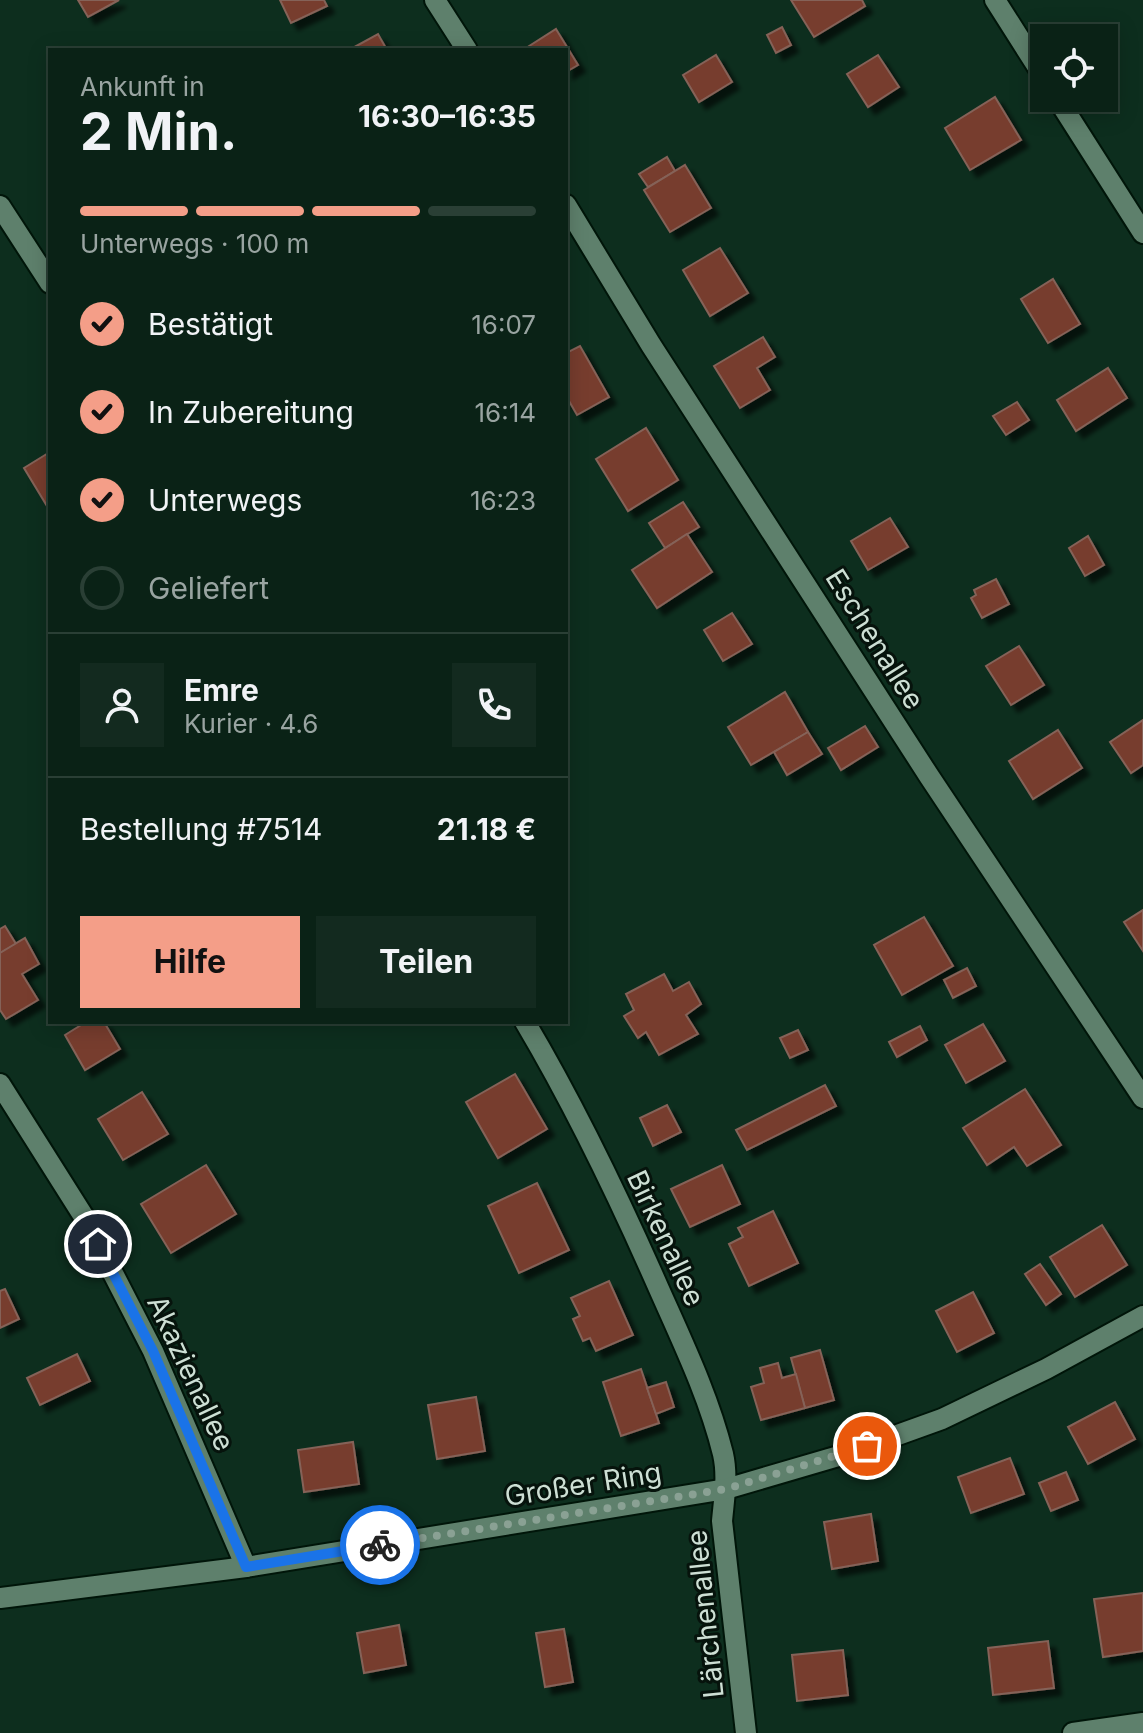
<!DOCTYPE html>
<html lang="de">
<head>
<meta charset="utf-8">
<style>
	:root { --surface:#0a2216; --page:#132a1f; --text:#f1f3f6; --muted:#99a4a1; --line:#2a3f35; --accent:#f49e88 }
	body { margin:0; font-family:Inter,sans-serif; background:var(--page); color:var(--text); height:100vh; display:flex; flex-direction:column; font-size:30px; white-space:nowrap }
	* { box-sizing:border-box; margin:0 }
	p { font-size:26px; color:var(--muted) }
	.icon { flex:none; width:44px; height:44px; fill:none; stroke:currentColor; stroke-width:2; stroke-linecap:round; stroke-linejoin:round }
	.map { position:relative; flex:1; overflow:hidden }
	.side { position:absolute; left:48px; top:48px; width:520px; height:976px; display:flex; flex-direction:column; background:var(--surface); border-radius:0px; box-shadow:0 4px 20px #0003,0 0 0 2px var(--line) }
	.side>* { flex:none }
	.fabs { position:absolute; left:1030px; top:24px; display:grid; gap:16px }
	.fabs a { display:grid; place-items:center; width:88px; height:88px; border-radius:0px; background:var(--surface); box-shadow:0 4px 20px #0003,0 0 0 2px var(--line); font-size:40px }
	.pin { position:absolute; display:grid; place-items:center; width:68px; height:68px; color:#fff; margin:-34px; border:4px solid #fff; border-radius:50%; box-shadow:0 2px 8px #0007 }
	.courier { position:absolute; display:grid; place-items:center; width:80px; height:80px; margin:-40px; border:6px solid #1a73e8; border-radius:50%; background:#fff; color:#222; box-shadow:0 2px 10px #0007 }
	.overview em { font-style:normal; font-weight:700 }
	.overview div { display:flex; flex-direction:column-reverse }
	.overview { display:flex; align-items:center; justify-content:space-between; height:136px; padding:0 32px }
	h1 { font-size:52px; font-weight:700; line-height:60px }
	.bar { display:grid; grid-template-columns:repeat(4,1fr); gap:12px 8px; align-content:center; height:96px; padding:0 32px }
	.bar i { height:10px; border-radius:6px; background:var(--line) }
	.bar .current { background:var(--accent) }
	.bar p { grid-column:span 4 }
	.line { display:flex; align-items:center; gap:20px; padding:0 32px; border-top:2px solid var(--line) }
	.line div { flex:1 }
	.round { display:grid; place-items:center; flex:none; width:84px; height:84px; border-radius:0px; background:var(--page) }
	ol { padding:0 32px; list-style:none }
	li { display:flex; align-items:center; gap:24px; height:88px }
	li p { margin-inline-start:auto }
	li .icon { padding:8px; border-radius:50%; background:var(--accent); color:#111; stroke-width:4 }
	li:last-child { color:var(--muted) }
	li i { width:44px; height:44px; border:4px solid var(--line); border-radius:50% }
	.primary-button { display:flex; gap:16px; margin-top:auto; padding:16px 32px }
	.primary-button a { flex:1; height:92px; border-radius:0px; background:var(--accent); color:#111; font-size:32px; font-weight:700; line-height:92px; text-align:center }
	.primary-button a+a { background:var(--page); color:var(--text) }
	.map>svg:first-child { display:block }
	.building { fill:#773c2d; stroke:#856258; stroke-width:2; filter:url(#shadow) }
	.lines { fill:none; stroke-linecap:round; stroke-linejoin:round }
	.minor-casing { stroke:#001509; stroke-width:24 }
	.minor { stroke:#5e806c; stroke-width:20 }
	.done { stroke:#8aa194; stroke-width:8; stroke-dasharray:0 14.4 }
	.route { stroke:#1a73e8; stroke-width:10 }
	.labels { text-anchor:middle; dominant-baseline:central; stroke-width:6; stroke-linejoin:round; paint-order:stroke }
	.street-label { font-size:28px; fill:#cddfd4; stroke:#06130c }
</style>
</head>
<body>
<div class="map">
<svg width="1143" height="1733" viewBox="0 0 1143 1733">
	<defs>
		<filter id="shadow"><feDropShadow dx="7" dy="7" stdDeviation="2" flood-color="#0009"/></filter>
	</defs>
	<rect width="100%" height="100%" fill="#0d2e1e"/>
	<g class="building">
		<path d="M78 0H119L88 17Z"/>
		<path d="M280 0H324L327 6 291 23Z"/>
		<path d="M791 0H862L865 6 814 37Z"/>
		<path d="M782 27 791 45 776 53 767 35Z"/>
		<path d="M556 29 578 65 566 72V50H523Z"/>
		<path d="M378 34 387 50H349Z"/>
		<path d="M716 55 732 82 699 102 683 75Z"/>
		<path d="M878 55 899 87 868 107 847 74Z"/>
		<path d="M995 97 1021 140 970 170 945 128Z"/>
		<path d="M667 157 675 171 648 187 639 174Z"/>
		<path d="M685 165 711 208 670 232 644 190Z"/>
		<path d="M720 248 748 293 710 316 683 270Z"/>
		<path d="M1053 279 1080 324 1048 343 1021 299Z"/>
		<path d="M763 337 775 357 757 368 770 390 740 408 714 366Z"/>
		<path d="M580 346 609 397 577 415 569 401 566 403V353Z"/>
		<path d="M1108 368 1127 398 1076 431 1057 400Z"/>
		<path d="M1017 402 1029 420 1006 435 993 416Z"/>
		<path d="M646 428 678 480 628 511 596 459Z"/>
		<path d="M50 452V504L47 506 24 468Z"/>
		<path d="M683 502 699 527 665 548 649 523Z"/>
		<path d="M890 518 908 547 868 570 851 541Z"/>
		<path d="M687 534 712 572 657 608 632 570Z"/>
		<path d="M1088 536 1104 565 1085 576 1069 548Z"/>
		<path d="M996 579 1009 604 982 618 971 598 976 595 974 590Z"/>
		<path d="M732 613 752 644 723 661 704 630Z"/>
		<path d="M1019 646 1044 685 1011 705 986 666Z"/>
		<path d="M785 692 808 732 751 765 728 727Z"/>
		<path d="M1143 720V765L1131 773 1110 742Z"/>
		<path d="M865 726 878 747 841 770 828 748Z"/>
		<path d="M1058 730 1082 768 1033 799 1009 761Z"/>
		<path d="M808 732 822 754 787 775 774 752Z"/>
		<path d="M1143 910V951L1124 922Z"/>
		<path d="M924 917 953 966 902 995 874 945Z"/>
		<path d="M5 926 16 944 0 953V929Z"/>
		<path d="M25 938 39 964 22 974 38 1000 6 1019 0 1010V953Z"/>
		<path d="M967 968 976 986 953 998 944 980Z"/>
		<path d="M664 974 673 991 689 982 701 1004 686 1015 698 1034 659 1055 646 1032 638 1038 624 1016 634 1010 626 994Z"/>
		<path d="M86 1022H104L120 1049 85 1070 65 1035Z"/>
		<path d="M983 1024 1005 1061 966 1083 945 1045Z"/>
		<path d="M920 1026 927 1040 897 1057 889 1042Z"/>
		<path d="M798 1030 808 1050 790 1058 780 1038Z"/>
		<path d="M515 1074 547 1129 498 1158 466 1102Z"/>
		<path d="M825 1085 836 1106 747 1150 736 1130Z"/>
		<path d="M1025 1089 1061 1145 1027 1166 1014 1147 987 1165 963 1128Z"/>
		<path d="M142 1092 168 1134 123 1160 98 1119Z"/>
		<path d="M667 1105 681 1132 653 1146 640 1118Z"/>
		<path d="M206 1165 236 1214 171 1253 141 1204Z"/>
		<path d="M722 1165 740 1204 690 1227 671 1189Z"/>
		<path d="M537 1183 569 1250 519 1273 488 1206Z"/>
		<path d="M773 1211 798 1263 749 1286 729 1244 743 1237 738 1228Z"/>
		<path d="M1102 1225 1127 1265 1075 1297 1050 1257Z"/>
		<path d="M1040 1264 1061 1294 1046 1305 1025 1274Z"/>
		<path d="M609 1281 633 1335 596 1351 590 1338 583 1341 573 1319 580 1316 571 1298Z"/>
		<path d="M5 1289 19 1319 0 1328V1291Z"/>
		<path d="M973 1292 994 1333 957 1352 936 1311Z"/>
		<path d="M820 1350 834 1400 805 1408 791 1358Z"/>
		<path d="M77 1354 90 1381 40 1405 27 1378Z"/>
		<path d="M778 1363 782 1378 796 1374 805 1408 761 1420 751 1387 764 1383 760 1368Z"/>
		<path d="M641 1369 659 1423 621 1436 603 1382Z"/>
		<path d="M666 1382 674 1407 656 1414 647 1388Z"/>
		<path d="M476 1397 485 1451 437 1459 428 1405Z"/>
		<path d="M1115 1402 1135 1439 1088 1464 1068 1427Z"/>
		<path d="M353 1442 359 1484 304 1492 298 1450Z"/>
		<path d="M1010 1458 1024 1494 971 1513 958 1477Z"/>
		<path d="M1066 1472 1078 1500 1051 1511 1039 1483Z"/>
		<path d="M871 1514 878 1561 832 1569 824 1522Z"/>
		<path d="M1143 1593V1651L1103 1657 1094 1599Z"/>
		<path d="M399 1625 406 1665 364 1673 357 1633Z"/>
		<path d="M564 1629 573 1682 545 1687 536 1633Z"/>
		<path d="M1048 1641 1054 1688 993 1695 988 1648Z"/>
		<path d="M843 1650 848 1695 797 1701 792 1655Z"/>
	</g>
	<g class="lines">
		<g class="minor-casing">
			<g id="minor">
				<path d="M435 0 467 50"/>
				<path d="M995 0 1044 77"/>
				<path d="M1057 98 1143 233"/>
				<path d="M566 205 651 345 929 776 1143 1098"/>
				<path d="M0 206 50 283"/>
				<path d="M525 1022C576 1108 619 1198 659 1289 683 1343 709 1397 723 1454 728 1476 724 1499 722 1521L746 1733"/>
				<path d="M0 1084 84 1217 153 1351 246 1567"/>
				<path d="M0 1598 246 1567 726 1489 842 1455 942 1419 1046 1369 1143 1316"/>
				<path d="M1073 1733 1143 1723"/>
			</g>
		</g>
		<use href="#minor" class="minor"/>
	</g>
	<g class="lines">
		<path class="done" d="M380 1545 726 1489 867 1446"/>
		<path class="route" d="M98 1244 153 1351 246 1567 380 1545"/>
	</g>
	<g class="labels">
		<g class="street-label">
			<text transform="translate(875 639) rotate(58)">Eschenallee</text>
			<text transform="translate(666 1238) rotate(65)">Birkenallee</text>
			<text transform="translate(191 1373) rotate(65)">Akazienallee</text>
			<text transform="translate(583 1484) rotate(-9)">Großer Ring</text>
			<text transform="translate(705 1614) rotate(-96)">Lärchenallee</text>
		</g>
	</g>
</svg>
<div class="fabs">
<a><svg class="icon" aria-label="locate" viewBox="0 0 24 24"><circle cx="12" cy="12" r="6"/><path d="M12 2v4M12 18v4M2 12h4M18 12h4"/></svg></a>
</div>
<div class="pin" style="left:867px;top:1446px;background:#ea580c"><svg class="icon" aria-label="bag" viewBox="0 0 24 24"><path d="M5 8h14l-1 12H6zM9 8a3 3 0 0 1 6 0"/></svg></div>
<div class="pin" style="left:98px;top:1244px;background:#1f2937"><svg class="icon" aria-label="home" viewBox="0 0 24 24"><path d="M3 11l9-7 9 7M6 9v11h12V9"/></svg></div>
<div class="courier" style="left:380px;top:1545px"><svg class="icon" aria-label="bike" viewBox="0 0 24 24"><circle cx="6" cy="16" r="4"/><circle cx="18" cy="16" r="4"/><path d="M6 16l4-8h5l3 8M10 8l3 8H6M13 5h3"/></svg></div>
<section class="side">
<div class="overview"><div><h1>2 Min.</h1><p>Ankunft in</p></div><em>16:30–16:35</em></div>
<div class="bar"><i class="current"></i><i class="current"></i><i class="current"></i><i></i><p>Unterwegs · 100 m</p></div>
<ol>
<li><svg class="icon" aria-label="check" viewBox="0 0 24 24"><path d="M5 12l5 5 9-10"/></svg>Bestätigt<p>16:07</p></li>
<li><svg class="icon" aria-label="check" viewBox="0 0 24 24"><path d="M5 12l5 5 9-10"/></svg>In Zubereitung<p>16:14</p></li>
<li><svg class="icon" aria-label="check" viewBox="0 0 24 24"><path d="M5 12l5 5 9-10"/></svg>Unterwegs<p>16:23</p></li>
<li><i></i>Geliefert</li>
</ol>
<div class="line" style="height:144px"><a class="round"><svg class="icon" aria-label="person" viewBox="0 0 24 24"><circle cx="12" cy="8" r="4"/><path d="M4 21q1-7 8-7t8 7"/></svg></a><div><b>Emre</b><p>Kurier · 4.6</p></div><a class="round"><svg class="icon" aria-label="phone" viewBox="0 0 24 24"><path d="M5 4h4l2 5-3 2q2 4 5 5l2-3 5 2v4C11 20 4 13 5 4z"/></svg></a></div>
<div class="line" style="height:104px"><div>Bestellung #7514</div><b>21.18 €</b></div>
<div class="primary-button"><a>Hilfe</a><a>Teilen</a></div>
</section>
</div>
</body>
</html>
